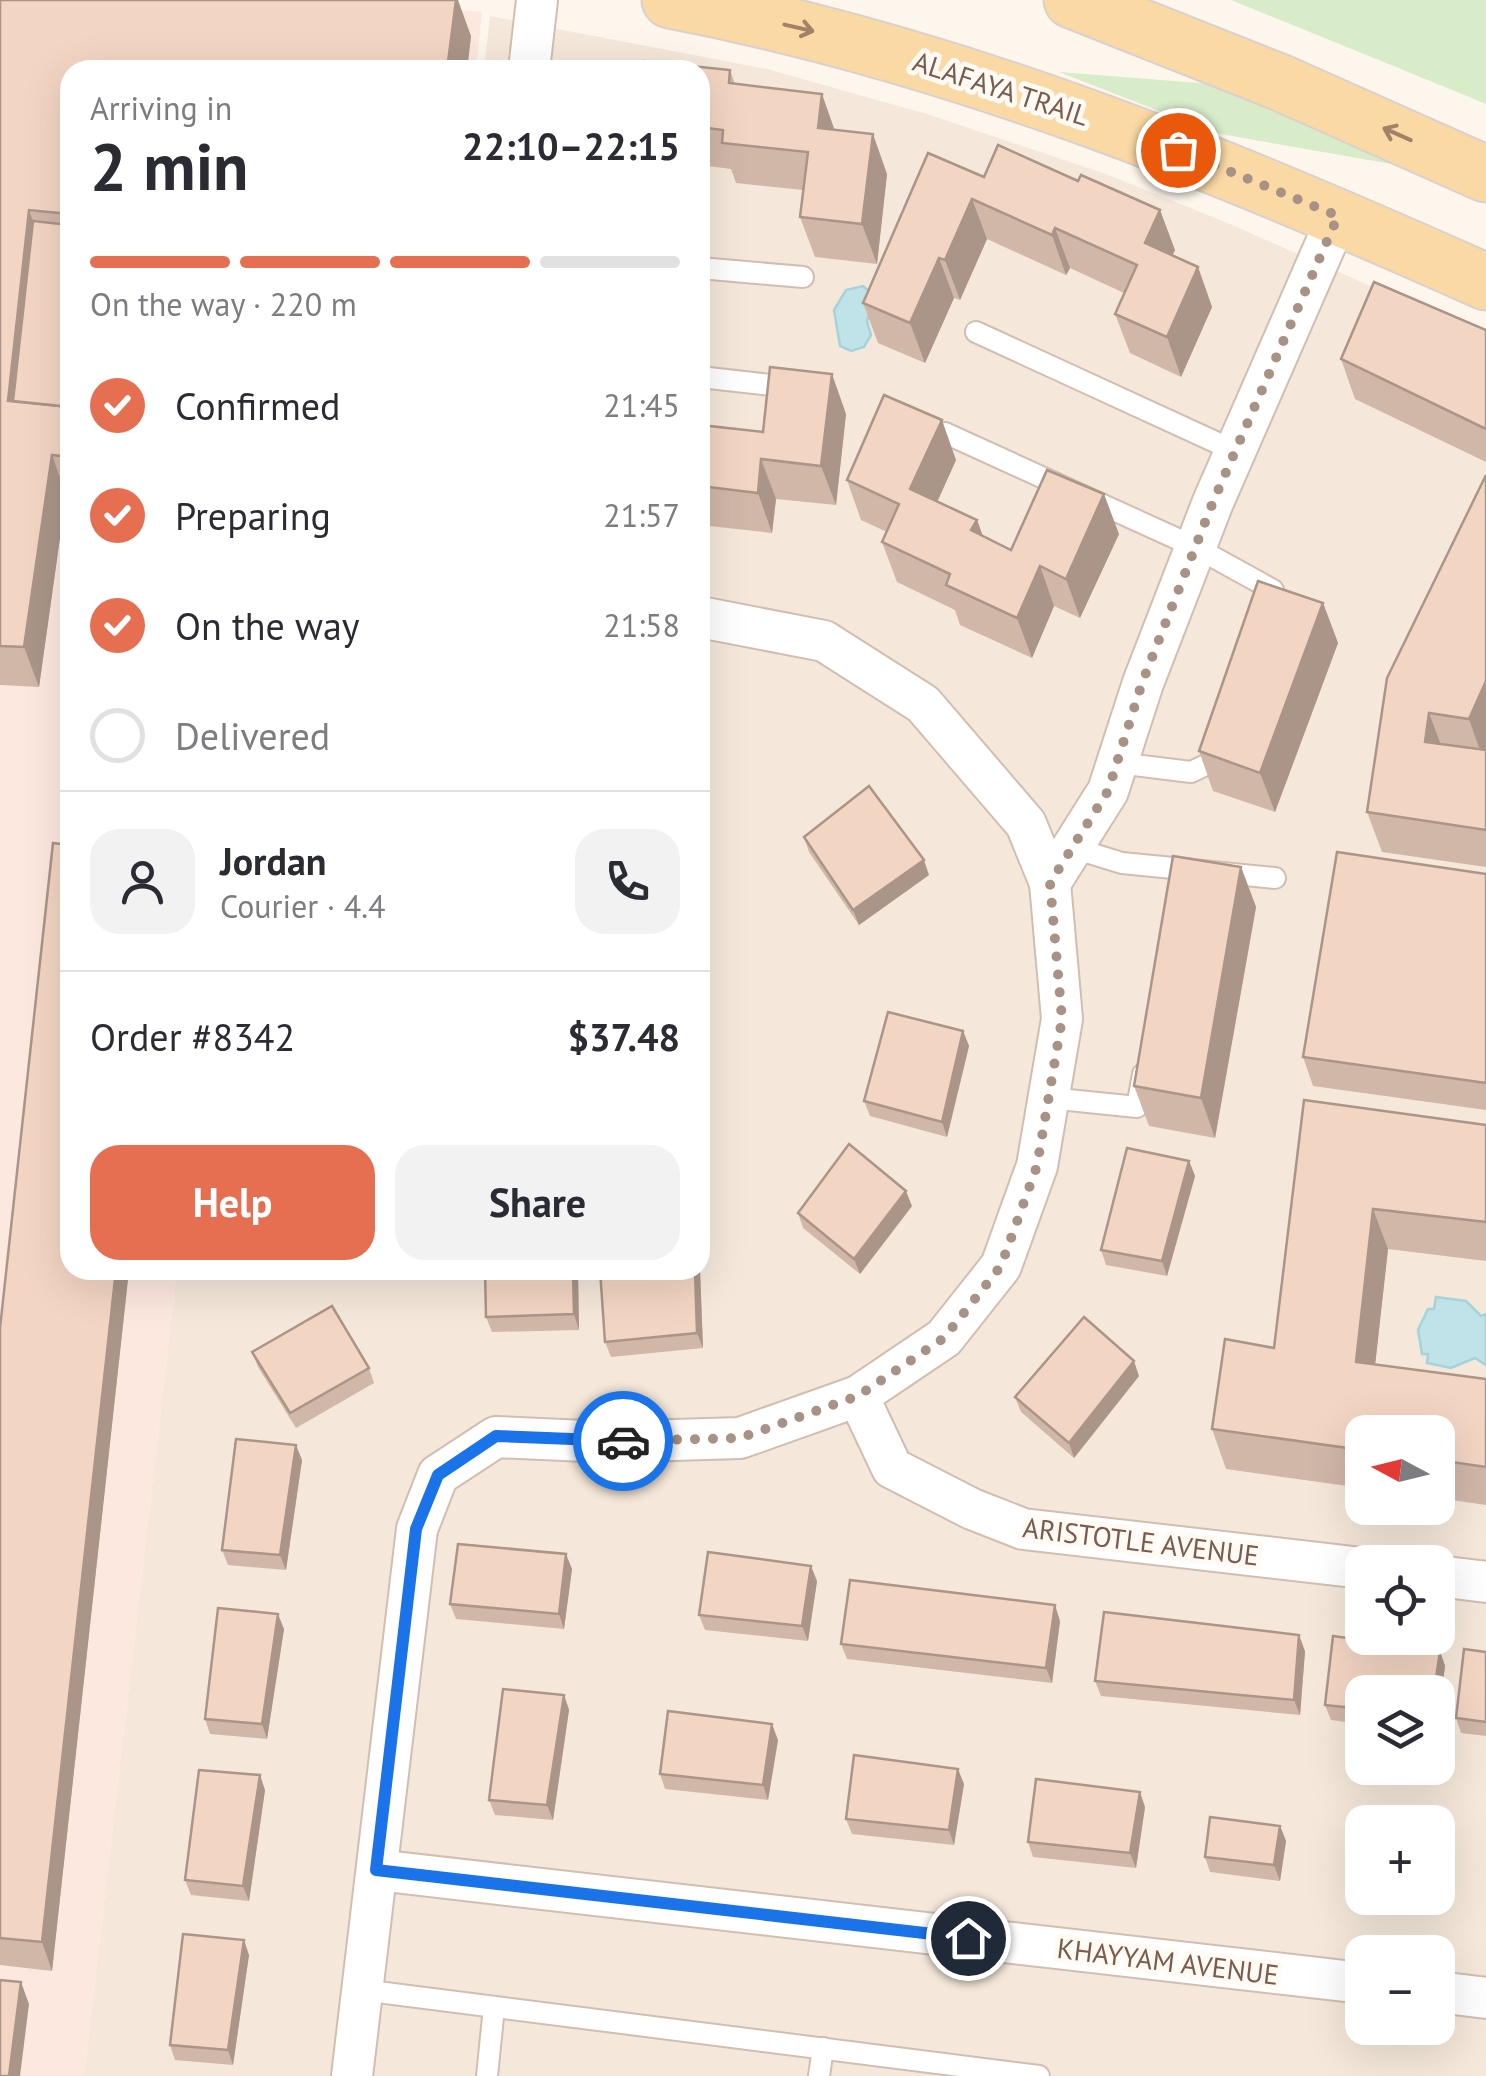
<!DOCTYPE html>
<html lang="en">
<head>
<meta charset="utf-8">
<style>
	:root { --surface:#fff; --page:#f2f2f3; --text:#2b2b33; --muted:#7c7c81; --line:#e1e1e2; --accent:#e76f51 }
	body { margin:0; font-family:"PT Sans",sans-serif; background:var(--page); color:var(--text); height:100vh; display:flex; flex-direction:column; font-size:38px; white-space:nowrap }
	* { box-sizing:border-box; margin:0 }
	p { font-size:32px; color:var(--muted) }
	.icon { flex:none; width:55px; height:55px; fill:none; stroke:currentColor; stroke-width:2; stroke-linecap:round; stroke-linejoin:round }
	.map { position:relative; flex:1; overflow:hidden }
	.panel { position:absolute; left:60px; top:60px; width:650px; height:1220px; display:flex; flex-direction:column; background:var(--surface); border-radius:30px; box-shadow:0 10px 40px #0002 }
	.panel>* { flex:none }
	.needle { width:65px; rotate:277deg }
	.fabs { position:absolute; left:1345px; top:1415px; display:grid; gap:20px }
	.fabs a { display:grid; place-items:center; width:110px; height:110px; border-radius:20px; background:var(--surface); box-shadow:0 10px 40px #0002; font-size:50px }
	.pin { position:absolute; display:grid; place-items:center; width:85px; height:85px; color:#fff; margin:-42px; border:5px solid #fff; border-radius:50%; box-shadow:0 2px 10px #0007 }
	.courier { position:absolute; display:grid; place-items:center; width:100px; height:100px; margin:-50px; border:8px solid #1a73e8; border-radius:50%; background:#fff; color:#222; box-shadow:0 2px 12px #0007 }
	.summary em { font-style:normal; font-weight:700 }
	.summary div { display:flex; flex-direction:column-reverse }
	.summary { display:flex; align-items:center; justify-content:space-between; height:170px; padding:0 30px }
	h1 { font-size:65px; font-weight:700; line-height:75px }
	.bar { display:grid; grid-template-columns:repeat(4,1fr); gap:15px 10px; align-content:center; height:120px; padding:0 30px }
	.bar i { height:12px; border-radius:8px; background:var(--line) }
	.bar .selected { background:var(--accent) }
	.bar p { grid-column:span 4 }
	.line { display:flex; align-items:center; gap:25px; padding:0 30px; border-top:2px solid var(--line) }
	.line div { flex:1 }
	.round { display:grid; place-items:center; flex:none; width:105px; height:105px; border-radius:30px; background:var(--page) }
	ol { padding:0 30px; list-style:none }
	li { display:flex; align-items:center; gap:30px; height:110px }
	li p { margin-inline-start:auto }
	li .icon { padding:10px; border-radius:50%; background:var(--accent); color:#fff; stroke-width:4 }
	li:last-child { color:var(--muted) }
	li i { width:55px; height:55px; border:5px solid var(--line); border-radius:50% }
	.button { display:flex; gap:20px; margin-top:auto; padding:20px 30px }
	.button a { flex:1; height:115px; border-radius:30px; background:var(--accent); color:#fff; font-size:40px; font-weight:700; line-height:115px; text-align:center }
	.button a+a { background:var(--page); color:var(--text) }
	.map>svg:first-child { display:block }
	.residential { fill:#f5e8da; fill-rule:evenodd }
	.commercial { fill:#fde8e0 }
	.green { fill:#d8ecc9 }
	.water { fill:#bfe3e8; stroke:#a5d3da; stroke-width:2.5 }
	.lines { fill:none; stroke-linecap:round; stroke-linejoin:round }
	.lane-casing { stroke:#d1beb0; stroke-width:24 }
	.street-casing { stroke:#d1beb0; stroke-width:44 }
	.primary-casing { stroke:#dad1cd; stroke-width:59 }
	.lane { stroke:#fff; stroke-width:20 }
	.street { stroke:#fff; stroke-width:40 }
	.primary { stroke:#fbd9a5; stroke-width:55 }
	.wall { fill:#d1b7a8 }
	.shaded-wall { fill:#aa9588 }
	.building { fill:#f3d5c3; stroke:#aa9588; stroke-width:2.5 }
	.oneway { stroke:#a18267 }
	.done { stroke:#a89285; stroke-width:10; stroke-dasharray:0 18 }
	.route { stroke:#1a73e8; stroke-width:12 }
	.labels { text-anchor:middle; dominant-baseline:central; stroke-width:10; stroke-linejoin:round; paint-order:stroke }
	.street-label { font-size:28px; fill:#7a5c4d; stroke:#fffaf3 }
</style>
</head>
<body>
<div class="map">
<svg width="1486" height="2076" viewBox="0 0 1486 2076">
	<rect width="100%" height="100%" fill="#fdf6ec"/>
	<path class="residential" d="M490 16 767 69 927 114 1106 174 1230 224 1486 337V2076H84L177 1270H700V70H484ZM1362 1432H1438V1508H1362ZM1362 1562H1438V1638H1362ZM1362 1692H1438V1768H1362ZM1362 1822H1438V1898H1362ZM1362 1952H1438V2028H1362Z"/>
	<path class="commercial" d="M0 0H374L482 12 476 70H70V1270H177L84 2076H0Z"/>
	<g class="green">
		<path d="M1231 0H1486V104L1462 94Z"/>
		<path d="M1059 72 1225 85 1397 165 1215 133Z"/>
	</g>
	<g class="water">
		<path d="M863 286 875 296 867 321 871 335 864 347 851 351 840 346 834 310 846 290Z"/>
		<path d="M1436 1297 1466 1301 1481 1316 1486 1314V1365L1475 1358 1451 1368 1427 1363 1428 1354H1422L1418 1330 1428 1309H1434Z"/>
	</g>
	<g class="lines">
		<g class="lane-casing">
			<g id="lane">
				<path d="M700 268 803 277"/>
				<path d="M976 332 1235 451"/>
				<path d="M700 377 789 387"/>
				<path d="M945 433 1195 547 1273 590 1270 598"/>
				<path d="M1118 763 1191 772 1212 762 1217 748"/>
				<path d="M1073 848 1122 863 1275 878"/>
				<path d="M1049 1098 1137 1107 1143 1074"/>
				<path d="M362 1990 1039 2076"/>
				<path d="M487 2076 494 2007"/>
				<path d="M819 2076 823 2048"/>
			</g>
		</g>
		<g class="street-casing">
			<g id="street">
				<path d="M529 70 537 0"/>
				<path d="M1050 883 1108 791 1143 683 1213 502 1338 216"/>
				<path d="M858 1396 892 1468 972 1509 1023 1529 1362 1568"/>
				<path d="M1438 1576 1486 1582"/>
				<path d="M377 1870 1362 1983"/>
				<path d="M1438 1992 1486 1998"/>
				<path d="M352 2076 417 1529 438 1475 496 1437 607 1442 740 1438 858 1396 944 1338 1001 1266 1037 1166 1062 1019 1050 883 1026 824 923 704 824 641 700 617"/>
			</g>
		</g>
		<g class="primary-casing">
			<g id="primary">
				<path d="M670 0C957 55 1220 163 1486 282"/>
				<path d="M1072 0 1279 82 1486 174"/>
			</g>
		</g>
		<use href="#lane" class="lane"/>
		<use href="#street" class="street"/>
		<use href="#primary" class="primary"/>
	</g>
	<g class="wall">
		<path d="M0 0 471 36 467 70H70V495H66L39 687 0 685Z"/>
		<path d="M700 70H730L735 84 835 130 887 174 877 264 815 257 800 217 803 190 736 183 731 169 700 165Z"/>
		<path d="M984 177 1175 250 1172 256 1198 267 1212 307 1181 377 1130 353 1115 314 1124 293 1070 268 1066 275 987 239 960 300 954 298 925 363 878 343 863 303Z"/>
		<path d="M1486 330V462L1355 399 1341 359Z"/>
		<path d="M846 414 836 505 776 499 772 533 700 525V425L763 432Z"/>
		<path d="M956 460 937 502 977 520 983 536 1011 550 1119 534 1080 618 1054 606 1032 658 960 625 955 610 897 582 882 542 887 532 861 520 847 480Z"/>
		<path d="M1486 475V867L1382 852 1367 812Z"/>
		<path d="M1323 603 1338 643 1275 812 1213 791 1199 751Z"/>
		<path d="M804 837 929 875 859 925 809 852Z"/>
		<path d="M1241 867 1256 907 1215 1138 1149 1126 1134 1086Z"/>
		<path d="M1486 874V1110L1313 1086 1303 1057Z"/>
		<path d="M963 1031 969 1046 947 1137 870 1116 864 1101Z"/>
		<path d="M1304 1100 1486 1125V1261L1388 1249 1375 1365 1486 1379V1505L1438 1498V1432H1362V1488L1226 1469 1212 1429 1274 1348Z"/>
		<path d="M1189 1161 1195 1176 1167 1276 1106 1265 1101 1250Z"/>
		<path d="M912 1206 860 1274 803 1228 798 1213Z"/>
		<path d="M70 1270H129L52 1971 0 1965V1328Z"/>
		<path d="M578 1270 579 1330 492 1332 486 1317Z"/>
		<path d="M600 1270H700L703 1348 611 1357 605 1342Z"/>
		<path d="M252 1352 369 1368 374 1383 296 1428 258 1367Z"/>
		<path d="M1139 1376 1074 1458 1021 1412 1015 1397Z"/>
		<path d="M302 1460 286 1570 228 1565 222 1550Z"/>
		<path d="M572 1569 564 1629 456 1619 450 1604Z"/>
		<path d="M817 1581 808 1641 705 1630 699 1615Z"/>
		<path d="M1060 1621 1052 1683 847 1659 841 1644Z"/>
		<path d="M284 1629 267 1739 210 1734 205 1719Z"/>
		<path d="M1305 1651 1300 1715 1101 1696 1095 1681Z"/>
		<path d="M1440 1651 1445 1666 1438 1720V1692H1362V1724L1331 1720 1325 1705Z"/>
		<path d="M1486 1652V1736L1461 1733 1456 1718Z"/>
		<path d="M564 1695 569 1710 553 1820 495 1815 489 1800Z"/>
		<path d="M778 1740 768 1800 665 1789 660 1774Z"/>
		<path d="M964 1784 954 1845 852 1834 846 1819Z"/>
		<path d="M265 1790 249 1901 191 1895 185 1880Z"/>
		<path d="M1145 1807 1136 1868 1033 1857 1028 1842Z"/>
		<path d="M1280 1826 1286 1841 1280 1881 1210 1872 1205 1857Z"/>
		<path d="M1362 1833V1888L1356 1887 1351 1872Z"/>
		<path d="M249 1955 233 2065 175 2060 170 2045Z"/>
	</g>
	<g class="shaded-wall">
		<path d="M456 0H458L471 36 467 70H447Z"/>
		<path d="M822 94 836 134 818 128Z"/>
		<path d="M873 134 887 174 877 264 862 224Z"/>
		<path d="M972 199 987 239 960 300 945 260Z"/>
		<path d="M29 210 43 250 25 413 8 401Z"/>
		<path d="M1160 210 1175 250 1160 283 1145 243Z"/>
		<path d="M1055 228 1070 268 1066 275 1052 235Z"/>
		<path d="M939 258 954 298 925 363 910 323Z"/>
		<path d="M1198 267 1212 307 1181 377 1167 337Z"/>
		<path d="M832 374 846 414 836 505 821 466Z"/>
		<path d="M942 420 956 460 925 529 910 489Z"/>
		<path d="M52 455 66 495 39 687 24 647Z"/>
		<path d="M761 459 776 499 772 533 758 493Z"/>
		<path d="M1104 494 1119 534 1080 618 1066 579Z"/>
		<path d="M977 520 991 559 971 530Z"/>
		<path d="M1040 566 1054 606 1032 658 1017 618Z"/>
		<path d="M1323 603 1338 643 1275 812 1260 773Z"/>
		<path d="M1486 681V754L1483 759 1469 719Z"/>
		<path d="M1429 713 1444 753 1425 742Z"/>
		<path d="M924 860 929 875 859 925 853 910Z"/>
		<path d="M1241 867 1256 907 1215 1138 1201 1098Z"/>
		<path d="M963 1031 969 1046 947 1137 942 1122Z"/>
		<path d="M1189 1161 1195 1176 1167 1276 1162 1261Z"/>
		<path d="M906 1191 912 1206 860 1274 854 1259Z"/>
		<path d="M1373 1209 1388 1249 1371 1402 1356 1362Z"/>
		<path d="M116 1270H129L52 1971 42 1942Z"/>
		<path d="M573 1270H578L579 1330 574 1314Z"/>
		<path d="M695 1270H700L703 1348 697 1333Z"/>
		<path d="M1134 1361 1139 1376 1074 1458 1069 1443Z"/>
		<path d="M296 1445 302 1460 286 1570 280 1555Z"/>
		<path d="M566 1554 572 1569 564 1629 559 1614Z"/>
		<path d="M811 1566 817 1581 808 1641 802 1626Z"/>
		<path d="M1055 1605 1060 1621 1052 1683 1046 1668Z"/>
		<path d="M278 1614 284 1629 267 1739 262 1724Z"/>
		<path d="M1299 1635 1305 1651 1300 1715 1294 1700Z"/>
		<path d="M1440 1651 1445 1666 1438 1720V1692H1434Z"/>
		<path d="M564 1695 569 1710 553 1820 547 1805Z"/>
		<path d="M772 1724 778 1740 768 1800 763 1785Z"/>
		<path d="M958 1769 964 1784 954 1845 949 1830Z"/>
		<path d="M260 1775 265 1790 249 1901 243 1886Z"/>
		<path d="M1140 1792 1145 1807 1136 1868 1130 1853Z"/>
		<path d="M1280 1826 1286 1841 1280 1881 1274 1865Z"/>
		<path d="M244 1940 249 1955 233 2065 228 2050Z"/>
		<path d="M21 1982 29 2004 20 2076H9Z"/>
	</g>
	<g class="building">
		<path d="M0 0H456L447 70H70V214L29 210 8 401 70 407V457L52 455 24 647 0 646Z"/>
		<path d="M644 61 730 70 729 83 822 94 818 128 873 134 862 224 800 217 808 152 722 143 723 130 700 127V70H643Z"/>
		<path d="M998 145 1078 181 1081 175 1160 210 1145 243 1198 267 1167 337 1115 314 1137 265 1055 228 1052 235 972 199 945 260 939 258 910 323 863 303 928 153 984 177Z"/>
		<path d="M33 221 70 225V407L13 401Z"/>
		<path d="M1374 282 1486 330V429L1341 359Z"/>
		<path d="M770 367 832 374 821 466 761 459 758 493 700 486V425L763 432Z"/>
		<path d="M884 395 942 420 910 489 977 520 971 530 1011 550 1047 470 1104 494 1066 579 1040 566 1017 618 946 585 950 574 882 542 899 504 847 480Z"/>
		<path d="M1486 475V681L1469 719 1429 713 1425 742 1486 750V830L1367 812 1387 678Z"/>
		<path d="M1258 581 1323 603 1260 773 1199 751Z"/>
		<path d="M869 786 924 860 853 910 804 837Z"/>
		<path d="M53 843 70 845V1270H116L42 1942 0 1938V1328Z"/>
		<path d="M1337 852 1486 874V1083L1303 1057Z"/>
		<path d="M1173 856 1241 867 1201 1098 1134 1086Z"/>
		<path d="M888 1012 963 1031 942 1122 864 1101Z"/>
		<path d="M1304 1100 1486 1125V1222L1373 1209 1356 1362 1486 1379V1467L1438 1460V1432H1362V1450L1212 1429 1225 1339 1274 1348Z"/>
		<path d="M849 1144 906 1191 854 1259 798 1213Z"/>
		<path d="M1127 1148 1189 1161 1162 1261 1101 1250Z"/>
		<path d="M485 1270H573L574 1314 486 1317Z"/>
		<path d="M600 1270H695L697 1333 605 1342Z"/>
		<path d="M332 1306 369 1368 290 1413 252 1352Z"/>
		<path d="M1084 1317 1134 1361 1069 1443 1015 1397Z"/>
		<path d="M236 1439 296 1445 280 1555 222 1550Z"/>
		<path d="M458 1544 566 1554 559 1614 450 1604Z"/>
		<path d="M708 1552 811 1566 802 1626 699 1615Z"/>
		<path d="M850 1580 1055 1605 1046 1668 841 1644Z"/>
		<path d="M218 1608 278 1614 262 1724 205 1719Z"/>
		<path d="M1104 1612 1299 1635 1294 1700 1095 1681Z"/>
		<path d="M1333 1636 1440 1651 1434 1692H1362V1709L1325 1705Z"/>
		<path d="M1464 1649 1486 1652V1722L1456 1718Z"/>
		<path d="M503 1689 564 1695 547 1805 489 1800Z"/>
		<path d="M668 1711 772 1724 763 1785 660 1774Z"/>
		<path d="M854 1755 958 1769 949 1830 846 1819Z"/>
		<path d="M199 1770 260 1775 243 1886 185 1880Z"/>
		<path d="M1036 1779 1140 1792 1130 1853 1028 1842Z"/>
		<path d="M1210 1817 1280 1826 1274 1865 1205 1857Z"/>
		<path d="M1356 1833H1362V1874L1351 1872Z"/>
		<path d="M183 1934 244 1940 228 2050 170 2045Z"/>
		<path d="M0 1980 21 1982 9 2076H0Z"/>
	</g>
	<defs><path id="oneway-shaft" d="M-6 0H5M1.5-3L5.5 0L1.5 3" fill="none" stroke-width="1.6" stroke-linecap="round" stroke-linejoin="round" transform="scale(2.5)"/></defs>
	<g class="oneway">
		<use href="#oneway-shaft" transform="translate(799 28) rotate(13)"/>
		<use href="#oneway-shaft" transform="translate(1397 134) rotate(-156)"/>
	</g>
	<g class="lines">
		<path class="done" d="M623 1441 740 1438 858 1396 944 1338 1001 1266 1037 1166 1062 1019 1050 883 1108 791 1142 683 1213 502 1338 216 1178 150"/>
		<path class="route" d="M623 1441 496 1436 438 1475 416 1529 376 1870 968 1938"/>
	</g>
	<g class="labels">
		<g class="street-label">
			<text transform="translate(1001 88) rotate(18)">ALAFAYA TRAIL</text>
			<text transform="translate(1141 1541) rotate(7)">ARISTOTLE AVENUE</text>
			<text transform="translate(1168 1961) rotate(7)">KHAYYAM AVENUE</text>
		</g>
	</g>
</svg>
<div class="fabs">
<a><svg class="needle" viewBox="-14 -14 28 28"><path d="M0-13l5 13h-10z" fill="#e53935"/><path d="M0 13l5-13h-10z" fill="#7c7c81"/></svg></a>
<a><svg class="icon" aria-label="locate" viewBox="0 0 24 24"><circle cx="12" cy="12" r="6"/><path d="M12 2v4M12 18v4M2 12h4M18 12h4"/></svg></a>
<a><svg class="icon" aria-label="layers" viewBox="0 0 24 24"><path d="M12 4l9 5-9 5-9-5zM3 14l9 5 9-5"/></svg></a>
<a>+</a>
<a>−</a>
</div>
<div class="pin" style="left:1178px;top:150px;background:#ea580c"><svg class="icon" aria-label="bag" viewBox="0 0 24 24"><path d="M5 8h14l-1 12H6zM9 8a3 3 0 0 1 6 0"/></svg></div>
<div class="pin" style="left:968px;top:1938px;background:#1f2937"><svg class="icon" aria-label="home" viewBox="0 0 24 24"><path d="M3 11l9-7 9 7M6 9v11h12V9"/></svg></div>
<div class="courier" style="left:623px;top:1441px"><svg class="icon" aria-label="car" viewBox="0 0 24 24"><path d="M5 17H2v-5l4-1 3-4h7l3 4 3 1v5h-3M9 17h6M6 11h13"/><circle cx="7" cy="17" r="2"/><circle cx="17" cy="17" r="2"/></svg></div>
<section class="panel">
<div class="summary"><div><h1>2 min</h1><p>Arriving in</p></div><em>22:10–22:15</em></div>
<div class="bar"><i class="selected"></i><i class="selected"></i><i class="selected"></i><i></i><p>On the way · 220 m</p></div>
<ol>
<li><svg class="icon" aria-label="check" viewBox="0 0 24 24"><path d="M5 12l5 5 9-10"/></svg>Confirmed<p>21:45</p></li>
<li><svg class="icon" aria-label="check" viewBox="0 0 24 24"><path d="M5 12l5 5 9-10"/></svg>Preparing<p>21:57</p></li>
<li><svg class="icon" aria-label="check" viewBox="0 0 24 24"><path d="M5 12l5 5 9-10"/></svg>On the way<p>21:58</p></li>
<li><i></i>Delivered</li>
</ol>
<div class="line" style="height:180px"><a class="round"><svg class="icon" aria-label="person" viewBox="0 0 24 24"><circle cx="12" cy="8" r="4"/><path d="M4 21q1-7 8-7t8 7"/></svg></a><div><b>Jordan</b><p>Courier · 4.4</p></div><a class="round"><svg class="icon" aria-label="phone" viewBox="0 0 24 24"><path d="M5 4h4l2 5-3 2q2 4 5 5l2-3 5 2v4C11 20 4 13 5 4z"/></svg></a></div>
<div class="line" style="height:130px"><div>Order #8342</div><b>$37.48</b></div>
<div class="button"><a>Help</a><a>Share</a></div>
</section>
</div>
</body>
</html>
